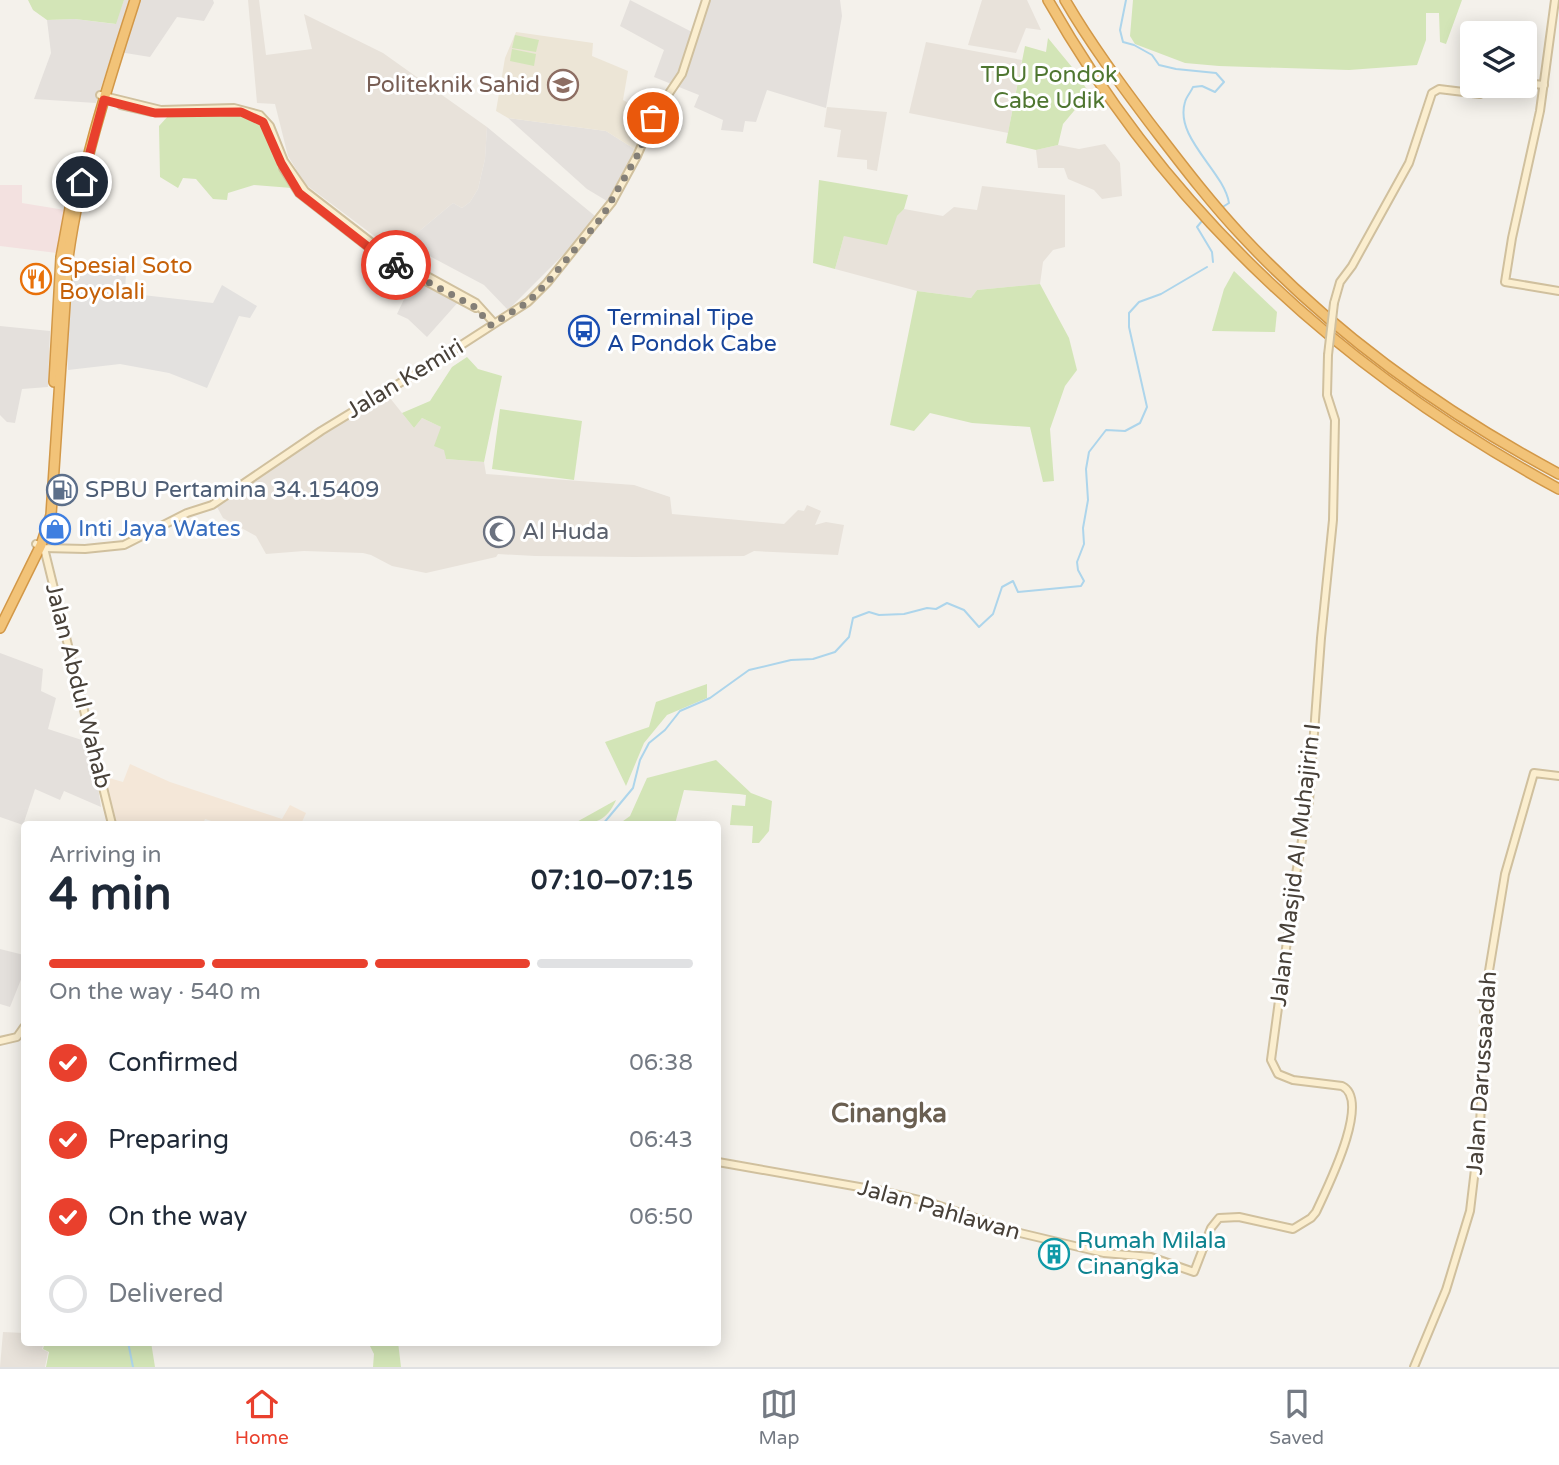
<!DOCTYPE html>
<html lang="en">
<head>
<meta charset="utf-8">
<style>
	:root { --surface:#fff; --page:#f6f6f7; --text:#1f2937; --muted:#747a83; --line:#e0e1e3; --accent:#e9402d }
	body { margin:0; font-family:"Varela Round",sans-serif; background:var(--page); color:var(--text); height:100vh; display:flex; flex-direction:column; font-size:26px; white-space:nowrap }
	* { box-sizing:border-box; margin:0 }
	p { font-size:23px; color:var(--muted) }
	.icon { flex:none; width:38px; height:38px; fill:none; stroke:currentColor; stroke-width:2; stroke-linecap:round; stroke-linejoin:round }
	.map { position:relative; flex:1; overflow:hidden }
	.side { position:absolute; left:21px; top:821px; width:700px; height:525px; display:flex; flex-direction:column; background:var(--surface); border-radius:7px; box-shadow:0 4px 18px #0003 }
	.side>* { flex:none }
	.tools { position:absolute; left:1460px; top:21px; display:grid; gap:14px }
	.tools a { display:grid; place-items:center; width:77px; height:77px; border-radius:7px; background:var(--surface); box-shadow:0 4px 18px #0003; font-size:35px }
	.pin { position:absolute; display:grid; place-items:center; width:60px; height:60px; color:#fff; margin:-30px; border:4px solid #fff; border-radius:50%; box-shadow:0 2px 7px #0007 }
	.courier { position:absolute; display:grid; place-items:center; width:70px; height:70px; margin:-35px; border:5px solid #e9402d; border-radius:50%; background:#fff; color:#222; box-shadow:0 2px 9px #0007 }
	.headline em { font-style:normal; font-weight:800 }
	.headline div { display:flex; flex-direction:column-reverse }
	.headline { display:flex; align-items:center; justify-content:space-between; height:119px; padding:0 28px }
	h1 { font-size:46px; font-weight:800; line-height:52px }
	.bar { display:grid; grid-template-columns:repeat(4,1fr); gap:10px 7px; align-content:center; height:84px; padding:0 28px }
	.bar i { height:9px; border-radius:5px; background:var(--line) }
	.bar .active { background:var(--accent) }
	.bar p { grid-column:span 4 }
	ol { padding:0 28px; list-style:none }
	li { display:flex; align-items:center; gap:21px; height:77px }
	li p { margin-inline-start:auto }
	li .icon { padding:7px; border-radius:50%; background:var(--accent); color:#fff; stroke-width:4 }
	li:last-child { color:var(--muted) }
	li i { width:38px; height:38px; border:4px solid var(--line); border-radius:50% }
	.menu { display:flex; justify-content:space-around; align-items:center; height:98px; border-top:2px solid var(--line); background:var(--surface); font-size:19px; color:var(--muted) }
	.menu a { display:grid; justify-items:center; gap:4px }
	.menu .active { color:var(--accent) }
	.map>svg:first-child { display:block }
	.residential { fill:#e8e2da }
	.commercial { fill:#f4e7d8 }
	.industrial { fill:#e4e0dc }
	.education { fill:#ece5d6 }
	.medical { fill:#f3e1e0 }
	.green { fill:#d3e5b7 }
	.parking { fill:#e3e1df }
	.lines { fill:none; stroke-linecap:round; stroke-linejoin:round }
	.stream { stroke:#add5eb; stroke-width:2 }
	.secondary-casing { stroke:#d0c09e; stroke-width:10 }
	.highway-casing { stroke:#d29848; stroke-width:12 }
	.secondary { stroke:#fbeecf; stroke-width:6 }
	.highway { stroke:#f2c378; stroke-width:9 }
	.secondary-bridge-casing { stroke:#d0c09e; stroke-width:10; stroke-linecap:butt }
	.secondary-bridge { stroke:#fbeecf; stroke-width:6 }
	.done { stroke:#847f77; stroke-width:7; stroke-dasharray:0 12.6 }
	.route { stroke:#e9402d; stroke-width:9 }
	.labels { text-anchor:middle; dominant-baseline:central; stroke-width:6; stroke-linejoin:round; paint-order:stroke }
	.park-label { font-size:23px; fill:#4e7630; stroke:#fff }
	.education-label { font-size:23px; fill:#785e54; stroke:#fff; text-anchor:end }
	.food-label { font-size:23px; fill:#c56008; stroke:#fff; text-anchor:start }
	.transit-label { font-size:23px; fill:#164399; stroke:#fff; text-anchor:start }
	.street-label { font-size:23px; fill:#484139; stroke:#fff }
	.service-label { font-size:23px; fill:#4e5e75; stroke:#fff; text-anchor:start }
	.shop-label { font-size:23px; fill:#366cbe; stroke:#fff; text-anchor:start }
	.worship-label { font-size:23px; fill:#5b616d; stroke:#fff; text-anchor:start }
	.culture-label { font-size:23px; fill:#0d838f; stroke:#fff; text-anchor:start }
	.quarter-label { font-size:26px; font-weight:bold; fill:#6a5f51; stroke:#fff }
</style>
</head>
<body>
<div class="map">
<svg width="1559" height="1367" viewBox="0 0 1559 1367">
	<rect width="100%" height="100%" fill="#f4f1eb"/>
	<g class="residential">
		<path d="M248 0H259L266 55 312 49 304 14 383 53 487 127 485 159 478 189 470 202 462 208 453 203 405 243 389 239 385 244 305 184 288 156 275 104 257 103Z"/>
		<path d="M982 0H1027L1041 30 1026 28 1016 53 968 45Z"/>
		<path d="M926 42 1022 60 1008 133 909 113Z"/>
		<path d="M827 107 887 112 877 171 867 169V160L837 157 841 130 824 127Z"/>
		<path d="M1105 144 1120 163 1122 196 1102 199 1094 190 1068 179 1064 168H1038L1036 150 1058 145 1079 149Z"/>
		<path d="M982 186 1065 195V247L1053 250 1043 262 1040 284 977 290 971 298 917 291 835 269 844 236 897 216 904 209 943 216 954 207 977 210Z"/>
		<path d="M386 393 414 428 422 418 441 427 446 459 484 462 486 474 634 485 670 497 672 514 784 524 798 510 804 511 807 505 821 511 815 525 826 522 844 525 838 555 754 551 744 556 634 557 535 556 498 554 496 557 426 573 392 566 371 555 363 553 304 551 266 554 256 536 223 518 217 507 303 444Z"/>
		<path d="M3 1332 24 1333V1342H44L42 1349 48 1352 45 1367H0Z"/>
	</g>
	<path class="commercial" d="M130 764 170 782 282 819 290 805 306 813 301 824H221L205 819 203 824H107L95 774 123 782Z"/>
	<g class="industrial">
		<path d="M124 0H213L214 3 204 21 177 17 150 57 113 51 96 103 34 99 51 53 47 20 75 19 115 24Z"/>
		<path d="M630 0 692 32 703 0H840L842 16 826 108 767 90 756 122 745 121 743 132 721 130 723 120 694 107 699 95 654 77 664 50 620 26Z"/>
		<path d="M508 118 606 131 636 150 607 201 587 189Z"/>
		<path d="M487 127 595 216 570 248 508 310 484 285 405 243 453 203 462 208 470 202 478 189 485 159Z"/>
		<path d="M415 276 460 300 427 337 408 319 397 314Z"/>
		<path d="M0 326 50 331 48 387 22 389 15 423 7 422 0 415Z"/>
		<path d="M0 653 43 669 41 691 56 698 48 729 91 743 101 807 64 791 60 800 35 789 23 825 0 817Z"/>
		<path d="M0 949 24 955V972L10 1007 0 1004Z"/>
	</g>
	<path class="education" d="M516 32 593 43 592 56 628 71 623 100 651 115 636 150 606 131 508 118 496 111 505 58Z"/>
	<path class="medical" d="M0 185H22V203L65 210 57 253 0 246Z"/>
	<g class="green">
		<path d="M28 0H124L116 24 75 19 47 20 33 10Z"/>
		<path d="M1133 0H1462L1446 44 1440 42 1439 13H1426V40L1417 65 1349 70 1219 66 1185 63 1135 44 1130 36Z"/>
		<path d="M515 35 539 40 536 52 512 48Z"/>
		<path d="M1048 38 1076 72 1089 93 1063 124 1058 145 1036 150 1006 143 1025 46 1046 52Z"/>
		<path d="M512 49 536 54 534 66 510 61Z"/>
		<path d="M239 112 259 120 265 127 292 188 254 185 228 193 227 200 213 199 196 179 183 178 178 188 160 177 159 126 169 115Z"/>
		<path d="M819 180 908 195 904 209 897 216 887 245 844 236 835 269 813 263Z"/>
		<path d="M1234 271 1277 312 1275 332 1212 331 1224 289Z"/>
		<path d="M1040 284 1069 338 1077 370 1065 386 1050 429 1054 481 1043 482 1030 427 972 423 930 413 914 431 890 425 917 291 971 298 977 290Z"/>
		<path d="M467 357 478 369 502 376 484 462 446 459 444 450 434 446 441 427 422 418 414 428 402 413 430 401 452 367Z"/>
		<path d="M500 409 582 421 574 480 492 469Z"/>
		<path d="M707 684V698L667 715 644 743 626 786 605 742 649 727 656 702Z"/>
		<path d="M716 760 751 793 772 801 769 831 759 843H752L753 826 730 825 732 805 745 806 746 795 739 794 684 790 675 824H619L630 816 647 778Z"/>
		<path d="M616 800C607 821 595 824 573 824Z"/>
		<path d="M45 1342H151L155 1367H46L49 1352 43 1349Z"/>
		<path d="M368 1342H398L401 1367H373L374 1354Z"/>
	</g>
	<path class="parking" d="M71 267 126 272 125 293 213 303 222 285 257 306 250 318 239 316 207 388 169 373 120 364 68 370 66 330Z"/>
	<g class="lines">
		<g class="stream">
			<path d="M1126 0 1120 30 1123 42 1134 45 1152 55 1159 65 1176 69 1216 73 1224 82 1215 92 1202 86 1193 87C1191 92 1186 97 1185 102 1174 138 1224 171 1229 203L1221 208"/>
			<path d="M1202 221 1197 227 1212 252 1213 262"/>
			<path d="M603 824 633 788 640 760 649 743 665 730 680 711 710 698 749 670 791 660 813 659 835 652 849 637 853 618 869 612 879 615 904 614 927 608 936 609 947 603 964 610 979 627 993 614 1002 587 1013 581 1018 592 1081 586 1084 581 1078 570 1077 562 1084 544 1083 528 1088 500 1086 469 1089 452 1106 430 1125 431 1140 423 1147 407 1129 327V313L1139 302 1161 294 1207 267"/>
			<path d="M128 1342 133 1367"/>
		</g>
		<g class="secondary-casing">
			<g id="secondary">
				<path d="M1555 0 1540 111 1512 238 1505 282 1559 291"/>
				<path d="M1524 83 1544 85"/>
				<path d="M100 95 161 110 234 108 260 115 270 126 284 161 305 191 385 253 476 303 494 323"/>
				<path d="M121 105 152 112"/>
				<path d="M283 168 299 193 381 257 476 308"/>
				<path d="M1334 303 1340 282 1352 266 1409 163 1432 93 1439 89 1480 94 1489 86"/>
				<path d="M36 544 44 548 85 549 124 545 187 513 212 505 321 431 449 353 528 302 547 283 612 202 637 156 655 114 682 74 706 0"/>
				<path d="M44 548 112 824"/>
				<path d="M0 1041 17 1037 24 1027"/>
				<path d="M718 1162 882 1191 928 1202 1020 1233 1104 1253 1151 1257 1194 1272 1211 1228 1219 1218 1239 1217 1293 1229 1311 1218 1316 1212C1326 1190 1372 1100 1342 1086L1293 1080 1278 1074 1271 1060 1296 874 1309 801 1321 638 1333 520 1335 420 1327 395 1328 355"/>
				<path d="M1414 1367 1446 1290 1470 1211 1480 1127 1485 995 1505 874 1534 773 1559 776"/>
			</g>
		</g>
		<g class="highway-casing">
			<g id="highway">
				<path d="M1048 0C1170 215 1343 372 1559 489"/>
				<path d="M1065 0C1090 43 1119 82 1149 122 1179 161 1209 201 1243 237 1333 333 1443 412 1559 474"/>
				<path d="M54 382 61 257 70 208"/>
				<path d="M0 628 41 545 51 515 68 258C80 170 108 84 135 0"/>
			</g>
		</g>
		<use href="#secondary" class="secondary"/>
		<use href="#highway" class="highway"/>
		<g class="secondary-bridge-casing">
			<path id="secondary-bridge" d="M1328 355 1334 303"/>
		</g>
		<use href="#secondary-bridge" class="secondary-bridge"/>
	</g>
	<g class="lines">
		<path class="done" d="M396 265 475 307 491 325 528 302 547 283 602 217 637 156 653 118"/>
		<path class="route" d="M82 182 104 100 155 113 241 112 263 122 281 163 299 193 381 257 396 265"/>
	</g>
	<defs>
		<g id="university-ring" transform="scale(1.575)"><circle r="9.5" fill="#fff" stroke="#8d6e63" stroke-width="1.5"/><path d="M0-5L7-2L0 1L-7-2ZM-4 1L0 2.5L4 1V4Q0 6-4 4Z" fill="#8d6e63"/></g>
		<g id="restaurant-ring" transform="scale(1.575)"><circle r="9.5" fill="#fff" stroke="#e8710a" stroke-width="1.5"/><path d="M-5-6h1v4h1v-4h1v4h1v-4h1v5L-1.5 .5V6h-2V.5L-5-1ZM5-6V6H3V1.5H1.5Q1.5-4 5-6Z" fill="#e8710a"/></g>
		<g id="bus-ring" transform="scale(1.575)"><circle r="9.5" fill="#fff" stroke="#1a4fb4" stroke-width="1.5"/><path d="M-5-6H5V4H4V6H2V4H-2V6H-4V4H-5ZM-3.5-4V0h7V-4ZM-3.5 1.2v1.5H-2V1.2ZM2 1.2v1.5H3.5V1.2Z" fill="#1a4fb4"/></g>
		<g id="fuel-ring" transform="scale(1.575)"><circle r="9.5" fill="#fff" stroke="#5c6f8a" stroke-width="1.5"/><path d="M-5.5-6h7V0h2V4h1.3V-2.5L3-4.5l.8-.8L6-3V5H2.5V1h-1V6h-7ZM-4.2-4.7v3.2H.2V-4.7Z" fill="#5c6f8a"/></g>
		<g id="shop-ring" transform="scale(1.575)"><circle r="9.5" fill="#fff" stroke="#3f7fe0" stroke-width="1.5"/><path d="M-5-2.5h2.3a2.7 3.5 0 0 1 5.4 0H5L5.5 6h-11ZM-1.5-2.5h3a1.5 2.3 0 0 0-3 0Z" fill="#3f7fe0"/></g>
		<g id="mosque-ring" transform="scale(1.575)"><circle r="9.5" fill="#fff" stroke="#6b7280" stroke-width="1.5"/><path d="M3.5-4.9A6 6 0 1 0 3.5 4.9A5 5 0 1 1 3.5-4.9Z" fill="#6b7280"/></g>
		<g id="building-ring" transform="scale(1.575)"><circle r="9.5" fill="#fff" stroke="#0f9aa8" stroke-width="1.5"/><path d="M-4-6H4V6H1V3H-1V6H-4ZM-2.5-4.3h1.7v1.8h-1.7ZM.8-4.3h1.7v1.8H.8ZM-2.5-1h1.7V.8h-1.7ZM.8-1h1.7V.8H.8Z" fill="#0f9aa8"/></g>
	</defs>
	<g fill-rule="evenodd">
		<use href="#university-ring" x="563" y="85"/>
		<use href="#restaurant-ring" x="36" y="279"/>
		<use href="#bus-ring" x="584" y="331"/>
		<use href="#fuel-ring" x="62" y="490"/>
		<use href="#shop-ring" x="55" y="529"/>
		<use href="#mosque-ring" x="499" y="532"/>
		<use href="#building-ring" x="1054" y="1254"/>
	</g>
	<g class="labels">
		<g class="park-label">
			<text x="1049" y="75">TPU Pondok<tspan x="1049" dy="26">Cabe Udik</tspan></text>
		</g>
		<g class="education-label">
			<text x="540" y="85">Politeknik Sahid</text>
		</g>
		<g class="food-label">
			<text x="59" y="266">Spesial Soto<tspan x="59" dy="26">Boyolali</tspan></text>
		</g>
		<g class="transit-label">
			<text x="607" y="318">Terminal Tipe<tspan x="607" dy="26">A Pondok Cabe</tspan></text>
		</g>
		<g class="street-label">
			<text transform="translate(405 379) rotate(-31)">Jalan Kemiri</text>
			<text transform="translate(78 686) rotate(76)">Jalan Abdul Wahab</text>
			<text transform="translate(1296 865) rotate(-83)">Jalan Masjid Al Muhajirin I</text>
			<text transform="translate(1482 1073) rotate(-86)">Jalan Darussaadah</text>
			<text transform="translate(939 1210) rotate(16)">Jalan Pahlawan</text>
		</g>
		<g class="service-label">
			<text x="85" y="490">SPBU Pertamina 34.15409</text>
		</g>
		<g class="shop-label">
			<text x="78" y="529">Inti Jaya Wates</text>
		</g>
		<g class="worship-label">
			<text x="522" y="532">Al Huda</text>
		</g>
		<g class="culture-label">
			<text x="1077" y="1241">Rumah Milala<tspan x="1077" dy="26">Cinangka</tspan></text>
		</g>
		<g class="quarter-label">
			<text x="889" y="1113">Cinangka</text>
		</g>
	</g>
</svg>
<div class="tools">
<a><svg class="icon" aria-label="layers" viewBox="0 0 24 24"><path d="M12 4l9 5-9 5-9-5zM3 14l9 5 9-5"/></svg></a>
</div>
<div class="pin" style="left:653px;top:118px;background:#ea580c"><svg class="icon" aria-label="bag" viewBox="0 0 24 24"><path d="M5 8h14l-1 12H6zM9 8a3 3 0 0 1 6 0"/></svg></div>
<div class="pin" style="left:82px;top:182px;background:#1f2937"><svg class="icon" aria-label="home" viewBox="0 0 24 24"><path d="M3 11l9-7 9 7M6 9v11h12V9"/></svg></div>
<div class="courier" style="left:396px;top:265px"><svg class="icon" aria-label="bike" viewBox="0 0 24 24"><circle cx="6" cy="16" r="4"/><circle cx="18" cy="16" r="4"/><path d="M6 16l4-8h5l3 8M10 8l3 8H6M13 5h3"/></svg></div>
<section class="side">
<div class="headline"><div><h1>4 min</h1><p>Arriving in</p></div><em>07:10–07:15</em></div>
<div class="bar"><i class="active"></i><i class="active"></i><i class="active"></i><i></i><p>On the way · 540 m</p></div>
<ol>
<li><svg class="icon" aria-label="check" viewBox="0 0 24 24"><path d="M5 12l5 5 9-10"/></svg>Confirmed<p>06:38</p></li>
<li><svg class="icon" aria-label="check" viewBox="0 0 24 24"><path d="M5 12l5 5 9-10"/></svg>Preparing<p>06:43</p></li>
<li><svg class="icon" aria-label="check" viewBox="0 0 24 24"><path d="M5 12l5 5 9-10"/></svg>On the way<p>06:50</p></li>
<li><i></i>Delivered</li>
</ol>
</section>
</div>
<nav class="menu">
<a class="active"><svg class="icon" aria-label="home" viewBox="0 0 24 24"><path d="M3 11l9-7 9 7M6 9v11h12V9"/></svg>Home</a>
<a><svg class="icon" aria-label="map" viewBox="0 0 24 24"><path d="M3 6l6-2 6 2 6-2v14l-6 2-6-2-6 2zM9 4v14M15 6v14"/></svg>Map</a>
<a><svg class="icon" aria-label="saved" viewBox="0 0 24 24"><path d="M7 4h10v16l-5-4-5 4z"/></svg>Saved</a>
</nav>
</body>
</html>
